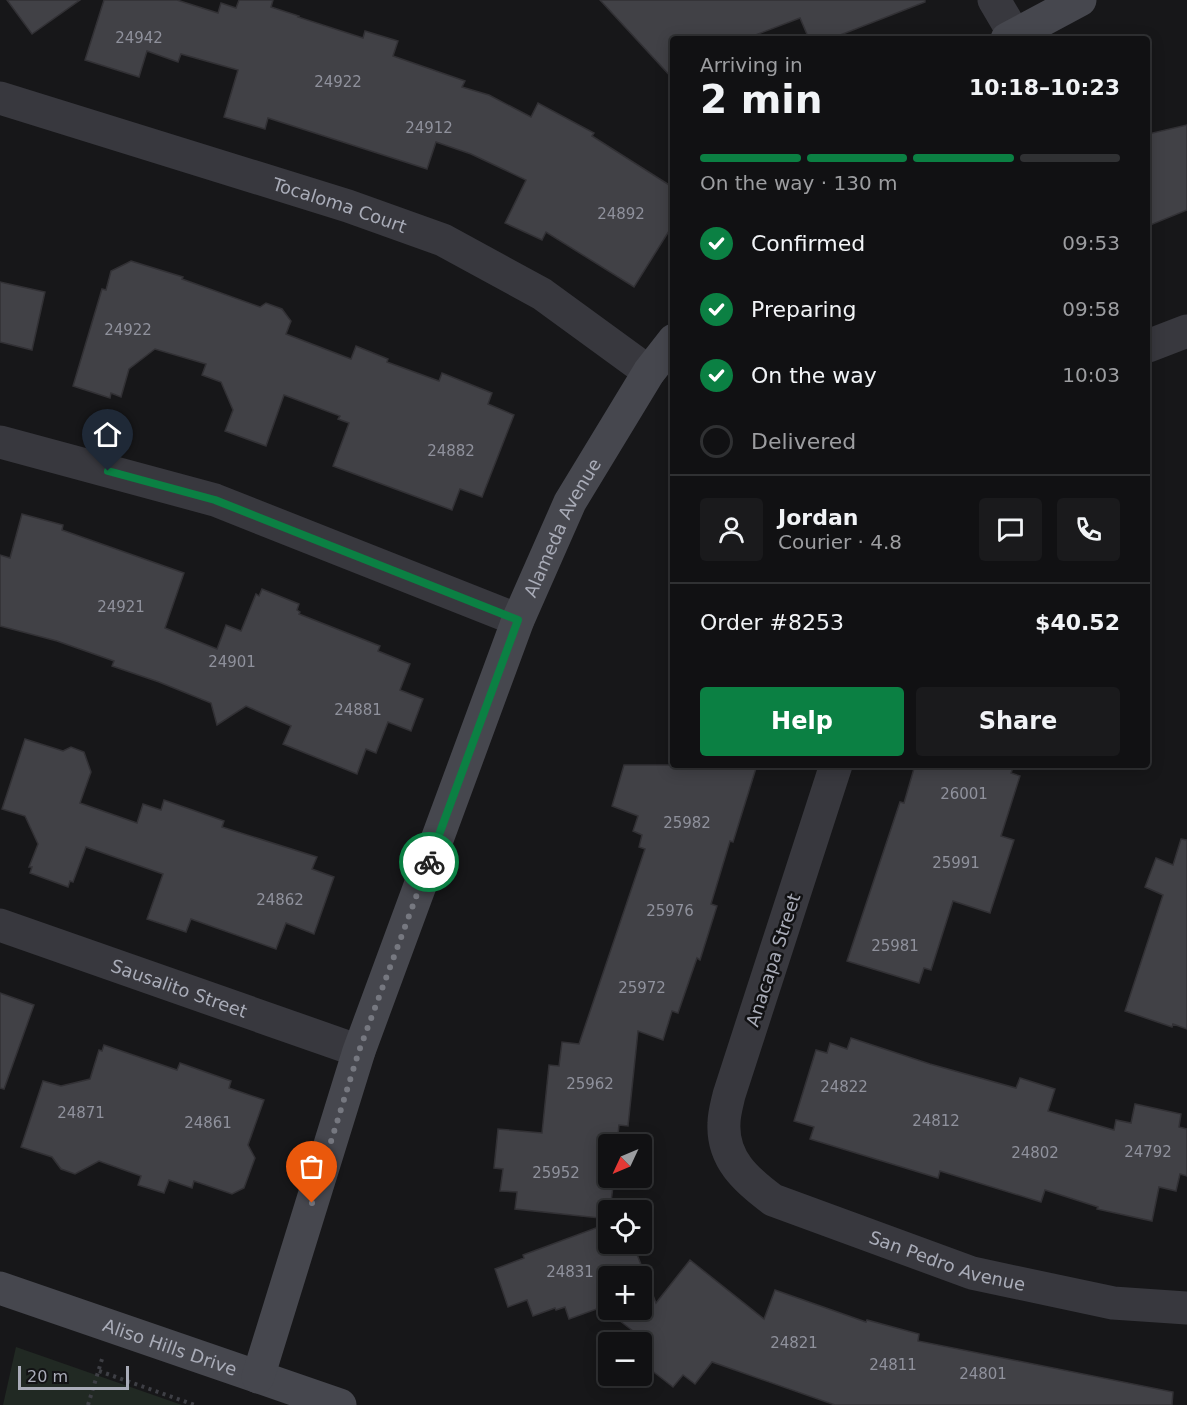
<!DOCTYPE html>
<html lang="en">
<head>
<meta charset="utf-8">
<style>
	:root { --surface:#111113; --page:#1a1a1c; --text:#f1f3f6; --muted:#9c9da0; --line:#303133; --accent:#0b8043 }
	body { margin:0; font-family:"DejaVu Sans",sans-serif; background:var(--page); color:var(--text); height:100vh; display:flex; flex-direction:column; font-size:22px; white-space:nowrap }
	* { box-sizing:border-box; margin:0 }
	p { font-size:20px; color:var(--muted) }
	.icon { flex:none; width:33px; height:33px; fill:none; stroke:currentColor; stroke-width:2; stroke-linecap:round; stroke-linejoin:round }
	.map { position:relative; flex:1; overflow:hidden }
	.details { position:absolute; left:670px; top:36px; width:480px; height:732px; display:flex; flex-direction:column; background:var(--surface); border-radius:6px; box-shadow:0 3px 15px #0003,0 0 0 2px var(--line) }
	.details>* { flex:none }
	.needle { width:39px; rotate:226deg }
	.buttons { position:absolute; left:598px; top:1134px; display:grid; gap:12px }
	.buttons a { display:grid; place-items:center; width:54px; height:54px; border-radius:6px; background:var(--surface); box-shadow:0 3px 15px #0003,0 0 0 2px var(--line); font-size:30px }
	.scale { position:absolute; left:18px; bottom:15px; width:111px; box-sizing:border-box; padding-left:6px; border:3px solid #a9acb8; border-top:0; font-size:16px; line-height:21px; white-space:nowrap; color:#a9acb8; -webkit-text-stroke:4px #121214; paint-order:stroke }
	.pin { position:absolute; display:grid; place-items:center; width:51px; height:51px; color:#fff; margin:-62px -26px; border-radius:50% 50% 50% 0; rotate:-45deg; box-shadow:0 0 6px #0007 }
	.pin .icon { rotate:45deg }
	.courier { position:absolute; display:grid; place-items:center; width:60px; height:60px; margin:-30px; border:4px solid #0b8043; border-radius:50%; background:#fff; color:#222; box-shadow:0 2px 8px #0007 }
	.overview em { font-style:normal; font-weight:700 }
	.overview div { display:flex; flex-direction:column-reverse }
	.overview { display:flex; align-items:center; justify-content:space-between; height:102px; padding:0 30px }
	h1 { font-size:39px; font-weight:700; line-height:45px }
	.bar { display:grid; grid-template-columns:repeat(4,1fr); gap:9px 6px; align-content:center; height:72px; padding:0 30px }
	.bar i { height:8px; border-radius:4px; background:var(--line) }
	.bar .active { background:var(--accent) }
	.bar p { grid-column:span 4 }
	.line { display:flex; align-items:center; gap:15px; padding:0 30px; border-top:2px solid var(--line) }
	.line div { flex:1 }
	.round { display:grid; place-items:center; flex:none; width:63px; height:63px; border-radius:6px; background:var(--page) }
	ol { padding:0 30px; list-style:none }
	li { display:flex; align-items:center; gap:18px; height:66px }
	li p { margin-inline-start:auto }
	li .icon { padding:6px; border-radius:50%; background:var(--accent); color:#fff; stroke-width:4 }
	li:last-child { color:var(--muted) }
	li i { width:33px; height:33px; border:3px solid var(--line); border-radius:50% }
	.button { display:flex; gap:12px; margin-top:auto; padding:12px 30px }
	.button a { flex:1; height:69px; border-radius:6px; background:var(--accent); color:#fff; font-size:24px; font-weight:700; line-height:69px; text-align:center }
	.button a+a { background:var(--page); color:var(--text) }
	.map>svg:first-child { display:block }
	.green { fill:#212923 }
	.building { fill:#414146; stroke:#323135; stroke-width:1.5; fill-rule:evenodd }
	.lines { fill:none; stroke-linecap:round; stroke-linejoin:round }
	.path { stroke:#3e3f45; stroke-width:4; stroke-dasharray:3 4.5; stroke-linecap:butt }
	.street { stroke:#38383e; stroke-width:33 }
	.secondary { stroke:#46474e; stroke-width:33 }
	.done { stroke:#767880; stroke-width:6; stroke-dasharray:0 10.8 }
	.route { stroke:#0b8043; stroke-width:8 }
	.labels { text-anchor:middle; dominant-baseline:central; stroke-width:5; stroke-linejoin:round; paint-order:stroke }
	.number-label { font-size:15px; fill:#8f919c }
	.street-label { font-size:18px; fill:#a9acb8; stroke:#121214 }
</style>
</head>
<body>
<div class="map">
<svg width="1187" height="1405" viewBox="0 0 1187 1405">
	<rect width="100%" height="100%" fill="#171719"/>
	<path class="green" d="M16 1347 182 1405H3Z"/>
	<g class="building">
		<path d="M7 0H80L32 34Z"/>
		<path d="M104 0H177L218 13 221 3 236 8 239 0H273L271 7 299 16 298 17 363 38 365 31 398 41 393 56 465 81 462 87 489 95 531 117 538 103 594 133 592 136 674 188V223L634 287 546 232 542 240 505 223 526 180 471 154 436 142 427 169 268 118 265 129 224 117 238 70 181 54 178 62 147 51 139 77 85 60Z"/>
		<path d="M600 0H925V2L830 39H809L800 18 745 39H674V80Z"/>
		<path d="M1187 125V210L1148 226V134Z"/>
		<path d="M131 261 183 277 182 279 260 307 266 303 282 309 291 321 286 334 351 359 356 346 388 359 387 362 439 381 442 373 492 393 488 404 514 415 482 497 460 489 452 510 333 466 349 423 338 419 340 416 284 395 266 446 225 431 233 410 221 382 202 375 206 364 155 349 129 369 121 397 111 393 110 398 73 386 102 289 106 290 111 271Z"/>
		<path d="M0 282 45 292 32 350 0 342Z"/>
		<path d="M22 514 63 525 62 530 184 573 165 628 217 649 226 625 241 631 256 594 259 596 262 589 299 604 297 610 300 612 299 614 380 646 378 651 410 664 400 690 423 699 411 731 388 722 376 753 366 749 357 774 283 744 291 726 246 706 217 725 211 703 159 682 112 666 114 661 57 641 0 626V555L10 558Z"/>
		<path d="M25 739 63 751 71 747 84 752 91 772 80 803 137 823 143 804 161 810 164 800 224 821 222 827 317 857 312 869 334 877 314 934 286 923 276 949 191 919 186 932 147 919 163 874 86 847 73 882 70 881 68 887 30 873 32 867H29L38 844 25 816 2 809Z"/>
		<path d="M624 765H757L733 842 730 841 711 904 717 906 700 960 697 958 678 1013 672 1011 663 1040 638 1031 628 1126 619 1125 617 1144H609V1178H614L609 1219 515 1209 517 1192 500 1191 503 1169 494 1168 498 1129 542 1133 549 1065 559 1066 562 1042 579 1044 645 849 639 847 642 835 633 831 638 816 612 806Z"/>
		<path d="M915 765H1014L1011 773 1020 776 1001 836 1014 840 990 913 953 901 931 970 924 968 919 983 847 961 900 802 904 803Z"/>
		<path d="M1181 839 1187 840V1029L1173 1024 1172 1027 1125 1011 1163 895 1145 887 1156 858 1173 865Z"/>
		<path d="M0 993 34 1005 4 1089 0 1088Z"/>
		<path d="M851 1038 930 1064 1016 1088 1020 1078 1055 1089 1048 1111 1114 1130 1116 1120 1131 1123 1135 1104 1181 1114 1179 1127 1187 1129V1176L1180 1174 1176 1191 1159 1187 1152 1221 1097 1209 1098 1207 1045 1190 1041 1202 940 1171 938 1178 810 1139 814 1127 794 1121 816 1050 827 1053 830 1043 847 1049Z"/>
		<path d="M104 1045 177 1070 180 1063 231 1081 229 1088 264 1100 248 1145 255 1158 244 1188 232 1194 194 1181 192 1188 169 1180 164 1193 138 1185 141 1176 99 1161 75 1174 61 1169 52 1157 21 1147 43 1081 61 1086 90 1079 99 1050 102 1051Z"/>
		<path d="M609 1223 607 1244H633L656 1303 690 1260 764 1319 775 1290 866 1322 867 1320 919 1334 918 1341 1173 1392 1172 1405H835L712 1362 695 1384 683 1375 673 1387 642 1363V1338L602 1307 569 1319 565 1307 556 1310 555 1308 533 1316 527 1300 508 1307 495 1269 524 1258 523 1255ZM609 1276H642V1310H609Z"/>
	</g>
	<g class="lines">
		<g class="path">
			<path d="M99 1371 195 1405"/>
			<path d="M88 1405 102 1359"/>
		</g>
		<g class="street">
			<path d="M994 0 1014 34"/>
			<path id="s1" d="M0 98 348 206 443 240 542 294 649 372"/>
			<path d="M1148 346 1187 331"/>
			<path d="M0 442 215 500 518 620"/>
			<path id="s2" d="M836 765 729 1095C727 1104 724 1114 724 1123 722 1159 746 1180 773 1200L972 1273 1113 1303 1187 1308"/>
			<path id="s3" d="M0 925 359 1051"/>
		</g>
		<g class="secondary">
			<path d="M1007 39 1080 0"/>
			<path id="s4" d="M0 1288 340 1405"/>
			<path id="s5" d="M258 1377 359 1051 518 620 570 502 649 372 674 340"/>
		</g>
	</g>
	<g class="lines">
		<path class="done" d="M312 1203 359 1051 429 862"/>
		<path class="route" d="M108 471 215 500 518 620 429 862"/>
	</g>
	<g class="labels">
		<g class="number-label">
			<text x="139" y="38">24942</text>
			<text x="338" y="82">24922</text>
			<text x="429" y="128">24912</text>
			<text x="621" y="214">24892</text>
			<text x="128" y="330">24922</text>
			<text x="451" y="451">24882</text>
			<text x="121" y="607">24921</text>
			<text x="232" y="662">24901</text>
			<text x="358" y="710">24881</text>
			<text x="964" y="794">26001</text>
			<text x="687" y="823">25982</text>
			<text x="956" y="863">25991</text>
			<text x="280" y="900">24862</text>
			<text x="670" y="911">25976</text>
			<text x="895" y="946">25981</text>
			<text x="642" y="988">25972</text>
			<text x="590" y="1084">25962</text>
			<text x="844" y="1087">24822</text>
			<text x="81" y="1113">24871</text>
			<text x="936" y="1121">24812</text>
			<text x="208" y="1123">24861</text>
			<text x="1148" y="1152">24792</text>
			<text x="1035" y="1153">24802</text>
			<text x="556" y="1173">25952</text>
			<text x="570" y="1272">24831</text>
			<text x="794" y="1343">24821</text>
			<text x="893" y="1365">24811</text>
			<text x="983" y="1374">24801</text>
		</g>
		<g class="street-label">
			<text stroke="none"><textPath href="#s1" startOffset="356">Tocaloma Court</textPath></text>
			<text stroke="none"><textPath href="#s5" startOffset="903">Alameda Avenue</textPath></text>
			<text transform="translate(773 960) rotate(-72)">Anacapa Street</text>
			<text stroke="none"><textPath href="#s3" startOffset="190">Sausalito Street</textPath></text>
			<text stroke="none"><textPath href="#s2" startOffset="656">San Pedro Avenue</textPath></text>
			<text stroke="none"><textPath href="#s4" startOffset="180">Aliso Hills Drive</textPath></text>
		</g>
	</g>
</svg>
<div class="buttons">
<a><svg class="needle" viewBox="-14 -14 28 28"><path d="M0-13l5 13h-10z" fill="#e53935"/><path d="M0 13l5-13h-10z" fill="#9c9da0"/></svg></a>
<a><svg class="icon" aria-label="locate" viewBox="0 0 24 24"><circle cx="12" cy="12" r="6"/><path d="M12 2v4M12 18v4M2 12h4M18 12h4"/></svg></a>
<a>+</a>
<a>−</a>
</div>
<div class="scale">20 m</div>
<div class="pin" style="left:312px;top:1203px;background:#ea580c"><svg class="icon" aria-label="bag" viewBox="0 0 24 24"><path d="M5 8h14l-1 12H6zM9 8a3 3 0 0 1 6 0"/></svg></div>
<div class="pin" style="left:108px;top:471px;background:#1f2937"><svg class="icon" aria-label="home" viewBox="0 0 24 24"><path d="M3 11l9-7 9 7M6 9v11h12V9"/></svg></div>
<div class="courier" style="left:429px;top:862px"><svg class="icon" aria-label="bike" viewBox="0 0 24 24"><circle cx="6" cy="16" r="4"/><circle cx="18" cy="16" r="4"/><path d="M6 16l4-8h5l3 8M10 8l3 8H6M13 5h3"/></svg></div>
<section class="details">
<div class="overview"><div><h1>2 min</h1><p>Arriving in</p></div><em>10:18–10:23</em></div>
<div class="bar"><i class="active"></i><i class="active"></i><i class="active"></i><i></i><p>On the way · 130 m</p></div>
<ol>
<li><svg class="icon" aria-label="check" viewBox="0 0 24 24"><path d="M5 12l5 5 9-10"/></svg>Confirmed<p>09:53</p></li>
<li><svg class="icon" aria-label="check" viewBox="0 0 24 24"><path d="M5 12l5 5 9-10"/></svg>Preparing<p>09:58</p></li>
<li><svg class="icon" aria-label="check" viewBox="0 0 24 24"><path d="M5 12l5 5 9-10"/></svg>On the way<p>10:03</p></li>
<li><i></i>Delivered</li>
</ol>
<div class="line" style="height:108px"><a class="round"><svg class="icon" aria-label="person" viewBox="0 0 24 24"><circle cx="12" cy="8" r="4"/><path d="M4 21q1-7 8-7t8 7"/></svg></a><div><b>Jordan</b><p>Courier · 4.8</p></div><a class="round"><svg class="icon" aria-label="chat" viewBox="0 0 24 24"><path d="M4 5h16v11H9l-5 4z"/></svg></a><a class="round"><svg class="icon" aria-label="phone" viewBox="0 0 24 24"><path d="M5 4h4l2 5-3 2q2 4 5 5l2-3 5 2v4C11 20 4 13 5 4z"/></svg></a></div>
<div class="line" style="height:78px"><div>Order #8253</div><b>$40.52</b></div>
<div class="button"><a>Help</a><a>Share</a></div>
</section>
</div>
</body>
</html>
